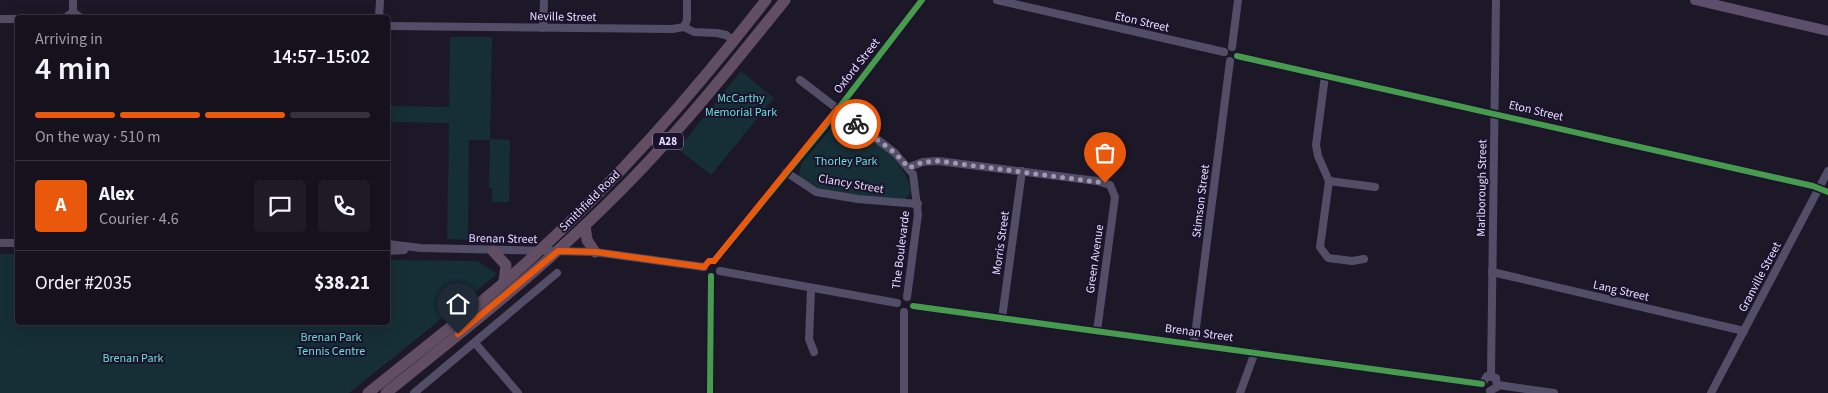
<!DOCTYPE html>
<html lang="en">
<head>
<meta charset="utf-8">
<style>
	:root { --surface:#16121d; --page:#1f1b26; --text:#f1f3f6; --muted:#9e9ea4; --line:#35323b; --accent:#ea580c }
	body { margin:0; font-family:"Source Sans 3",sans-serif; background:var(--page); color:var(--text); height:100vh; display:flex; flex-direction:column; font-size:19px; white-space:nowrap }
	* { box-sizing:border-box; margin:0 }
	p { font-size:16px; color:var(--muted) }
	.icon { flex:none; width:28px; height:28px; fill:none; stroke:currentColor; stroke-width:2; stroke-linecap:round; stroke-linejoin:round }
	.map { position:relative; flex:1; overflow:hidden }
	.sheet { position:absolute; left:15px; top:15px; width:375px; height:310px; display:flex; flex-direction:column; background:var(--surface); border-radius:5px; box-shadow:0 5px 20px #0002,0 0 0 1px var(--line) }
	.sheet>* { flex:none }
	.pin { position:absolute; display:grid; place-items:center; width:42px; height:42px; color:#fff; margin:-51px -21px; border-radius:50% 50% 50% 0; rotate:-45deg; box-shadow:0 0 5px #0007 }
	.pin .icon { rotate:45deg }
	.courier { position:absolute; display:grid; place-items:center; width:50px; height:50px; margin:-25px; border:4px solid #ea580c; border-radius:50%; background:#fff; color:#222; box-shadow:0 1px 6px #0007 }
	.head em { font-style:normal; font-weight:600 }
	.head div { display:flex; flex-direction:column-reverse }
	.head { display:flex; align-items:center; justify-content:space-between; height:85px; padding:0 20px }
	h1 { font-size:32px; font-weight:600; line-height:38px }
	.bar { display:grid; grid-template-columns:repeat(4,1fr); gap:8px 5px; align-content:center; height:60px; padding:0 20px }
	.bar i { height:6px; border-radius:4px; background:var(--line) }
	.bar .active { background:var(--accent) }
	.bar p { grid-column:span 4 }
	.line { display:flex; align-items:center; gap:12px; padding:0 20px; border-top:1px solid var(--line) }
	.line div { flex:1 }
	.round { display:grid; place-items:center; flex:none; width:52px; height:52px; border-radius:5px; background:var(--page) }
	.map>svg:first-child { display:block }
	.green { fill:#162e35 }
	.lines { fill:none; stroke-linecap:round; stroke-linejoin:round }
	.minor { stroke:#534e67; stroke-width:8 }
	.major { stroke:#5d4f6b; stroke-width:10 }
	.highway { stroke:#624e62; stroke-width:11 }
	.cycleway-casing { stroke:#1b122d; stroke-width:9 }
	.cycleway { stroke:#469c4c; stroke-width:6 }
	.done { stroke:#a199b3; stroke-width:5; stroke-dasharray:0 9 }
	.route { stroke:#ea580c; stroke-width:6 }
	.labels { text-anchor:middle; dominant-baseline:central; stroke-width:4; stroke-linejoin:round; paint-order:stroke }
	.shield { fill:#1b122d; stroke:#aaa1c0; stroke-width:1 }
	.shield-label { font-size:11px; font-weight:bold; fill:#e8deff }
	.street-label { font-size:12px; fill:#e8deff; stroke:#1b122d }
	.park-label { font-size:12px; fill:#69e0d7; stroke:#1b122d }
</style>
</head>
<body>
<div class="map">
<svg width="1828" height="393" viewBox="0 0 1828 393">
	<rect width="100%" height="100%" fill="#1d1827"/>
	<g class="green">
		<path d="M450 37H492L490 139 510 140 509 202H492V188H489L490 140H469L468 240 447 239 449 123 388 122 389 106 449 107Z"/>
		<path d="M741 71 774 98 711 175 678 149Z"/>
		<path d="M845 121C870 134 907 162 911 192 909 195 906 199 903 200 892 203 826 191 815 187 808 184 803 181 799 176L801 164 833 126 838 122Z"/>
		<path d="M0 254H17L18 322H388V260L477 261 496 273 495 276 349 393H0Z"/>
	</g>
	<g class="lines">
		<g class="minor">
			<path d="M997 0 1224 52"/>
			<path d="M73 12V0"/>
			<path d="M65 18 73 12 81 18"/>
			<path d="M379 18 380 0"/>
			<path d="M0 19H18"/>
			<path d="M388 26 672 29 684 27 694 32 717 33 726 35 734 41"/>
			<path d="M684 27 687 20V0"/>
			<path d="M543 28 544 0"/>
			<path d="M1232 47 1238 0"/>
			<path d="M1237 56 1813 186 1828 192"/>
			<path d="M1325 76 1316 145 1318 156 1329 181 1320 247 1328 258 1352 261 1364 259"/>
			<path d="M800 80 895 153 913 174 918 214 907 297"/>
			<path d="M909 167 923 162 938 161 1097 181 1110 185 1115 197 1097 331"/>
			<path d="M786 172 816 192 858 199 918 204"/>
			<path d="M1329 181 1375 187"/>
			<path d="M0 243H18"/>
			<path d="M388 244 421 248 595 252 704 267"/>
			<path d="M388 251 404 250"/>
			<path d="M714 261 825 126 922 0"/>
			<path d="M720 271 897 303"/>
			<path d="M1492 272 1744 331"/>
			<path d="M811 289 809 339 814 352"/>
			<path d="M913 306 1482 384"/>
			<path d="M1002 318 1022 171"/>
			<path d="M475 343 518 393"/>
			<path d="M1194 343 1230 61"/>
			<path d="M1491 375 1496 0"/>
			<path d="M1482 384 1487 376 1496 378 1497 387 1490 391"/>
			<path d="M1498 385 1554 393"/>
			<path d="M414 393 557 273"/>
			<path d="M710 393 711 276"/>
			<path d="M904 393V312"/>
			<path d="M1240 393 1255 352"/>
			<path d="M1711 393 1828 171"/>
		</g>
		<path class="major" d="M1695 0 1828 31"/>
		<g class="highway">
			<path d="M585 225 587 240 595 252"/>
			<path d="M493 251 506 265 504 282"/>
			<path d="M368 393C426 346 486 301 540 250 623 174 697 89 766 0"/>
			<path d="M386 393C461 333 537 273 605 206 671 142 728 71 785 0"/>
		</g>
		<g class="cycleway-casing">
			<g id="cycleway">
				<path d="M1237 56 1813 186 1828 192"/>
				<path d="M714 261 825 126 922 0"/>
				<path d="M913 306 1482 384"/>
				<path d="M710 393 711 276"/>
			</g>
		</g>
		<use href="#cycleway" class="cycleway"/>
	</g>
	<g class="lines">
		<path class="done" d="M856 124 894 152 909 168 923 162 938 161 1105 183"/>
		<path class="route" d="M458 334 558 251 596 252 704 267 709 261H714L838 108 856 124"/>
	</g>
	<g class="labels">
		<rect class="shield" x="653" y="132.5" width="30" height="17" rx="4"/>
		<g class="shield-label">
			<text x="668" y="141">A28</text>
		</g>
		<g class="street-label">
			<text transform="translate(563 17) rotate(1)">Neville Street</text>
			<text transform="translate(1142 22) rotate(13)">Eton Street</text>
			<text transform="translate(857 66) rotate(-52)">Oxford Street</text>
			<text transform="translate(1536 111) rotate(13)">Eton Street</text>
			<text transform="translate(851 184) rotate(10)">Clancy Street</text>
			<text transform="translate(1482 188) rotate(-89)">Marlborough Street</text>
			<text transform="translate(590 201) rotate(-45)">Smithfield Road</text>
			<text transform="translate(1201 201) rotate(-83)">Stimson Street</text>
			<text transform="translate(503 239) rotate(1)">Brenan Street</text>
			<text transform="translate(1001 243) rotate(-82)">Morris Street</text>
			<text transform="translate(901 250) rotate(-83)">The Boulevarde</text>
			<text transform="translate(1095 259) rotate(-82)">Green Avenue</text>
			<text transform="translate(1760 277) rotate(-62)">Granville Street</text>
			<text transform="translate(1621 291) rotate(13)">Lang Street</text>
			<text transform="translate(1199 333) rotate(8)">Brenan Street</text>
		</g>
		<g class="park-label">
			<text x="741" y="98">McCarthy<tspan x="741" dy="14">Memorial Park</tspan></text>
			<text x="846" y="161">Thorley Park</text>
			<text x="331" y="337">Brenan Park<tspan x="331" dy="14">Tennis Centre</tspan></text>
			<text x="133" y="358">Brenan Park</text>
		</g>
	</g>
</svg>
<div class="pin" style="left:1105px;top:183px;background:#ea580c"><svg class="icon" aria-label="bag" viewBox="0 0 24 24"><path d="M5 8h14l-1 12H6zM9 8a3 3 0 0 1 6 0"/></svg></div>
<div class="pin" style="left:458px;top:334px;background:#1f2937"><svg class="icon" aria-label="home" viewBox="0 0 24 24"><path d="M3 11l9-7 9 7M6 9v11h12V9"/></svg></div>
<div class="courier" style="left:856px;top:124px"><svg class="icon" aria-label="bike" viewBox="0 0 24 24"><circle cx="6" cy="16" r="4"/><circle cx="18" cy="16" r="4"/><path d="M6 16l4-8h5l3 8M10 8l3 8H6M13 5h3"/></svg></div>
<section class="sheet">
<div class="head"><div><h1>4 min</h1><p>Arriving in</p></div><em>14:57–15:02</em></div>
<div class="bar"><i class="active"></i><i class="active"></i><i class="active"></i><i></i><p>On the way · 510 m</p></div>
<div class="line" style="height:90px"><b class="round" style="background:var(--accent);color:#fff">A</b><div><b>Alex</b><p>Courier · 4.6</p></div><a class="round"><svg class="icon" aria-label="chat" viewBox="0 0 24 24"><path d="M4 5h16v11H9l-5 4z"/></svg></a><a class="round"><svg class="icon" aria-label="phone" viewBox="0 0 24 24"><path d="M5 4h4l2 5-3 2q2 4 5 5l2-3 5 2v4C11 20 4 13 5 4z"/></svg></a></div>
<div class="line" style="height:65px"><div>Order #2035</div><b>$38.21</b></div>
</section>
</div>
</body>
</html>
